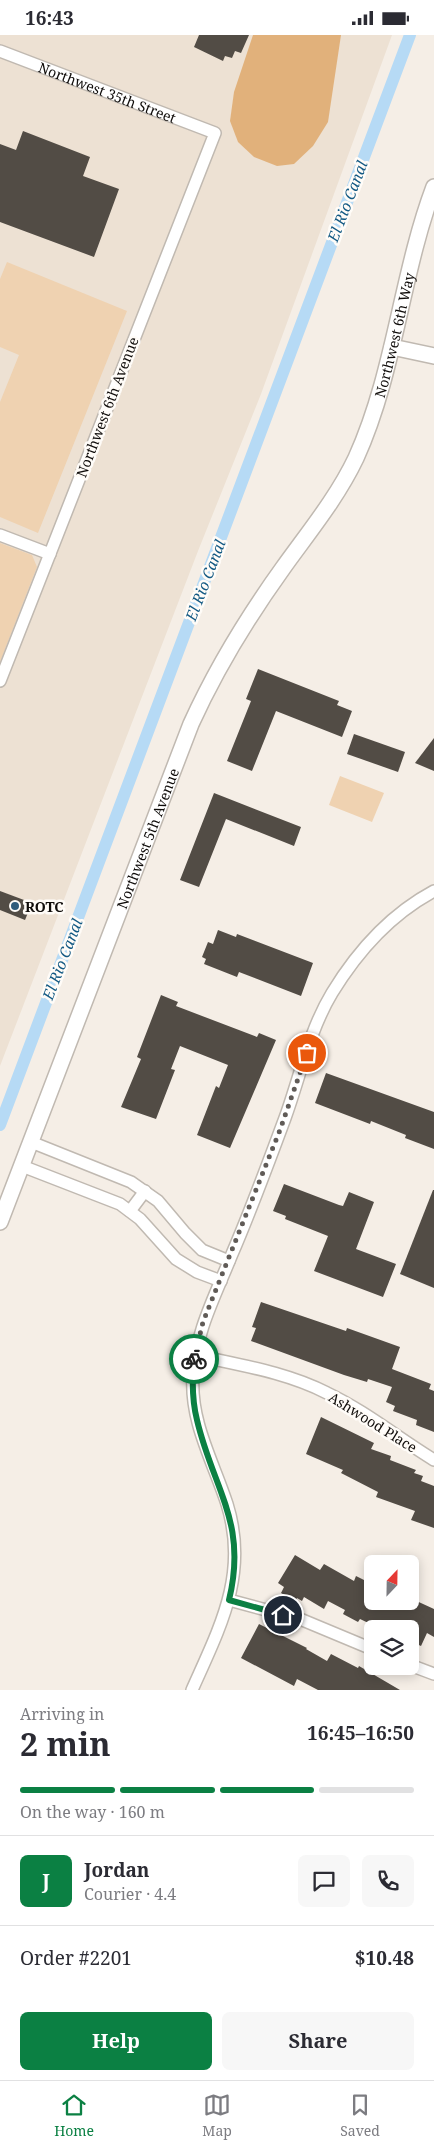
<!DOCTYPE html>
<html lang="en">
<head>
<meta charset="utf-8">
<style>
	:root { --surface:#fff; --page:#f7f7f7; --text:#2b2b33; --muted:#7c7c81; --line:#e1e1e2; --accent:#0b8043 }
	body { margin:0; font-family:"Noto Serif",serif; background:var(--page); color:var(--text); height:100vh; display:flex; flex-direction:column; font-size:19px; white-space:nowrap }
	* { box-sizing:border-box; margin:0 }
	p { font-size:16px; color:var(--muted) }
	.icon { flex:none; width:28px; height:28px; fill:none; stroke:currentColor; stroke-width:2; stroke-linecap:round; stroke-linejoin:round }
	.map { position:relative; height:1655px; overflow:hidden }
	.drawer { display:flex; flex-direction:column; background:var(--surface); flex:1 }
	.drawer>* { flex:none }
	.needle { width:32px; rotate:22deg }
	.fabs { position:absolute; left:364px; top:1520px; display:grid; gap:10px }
	.fabs a { display:grid; place-items:center; width:55px; height:55px; border-radius:8px; background:var(--surface); box-shadow:0 2px 12px #0003; font-size:25px }
	.pin { position:absolute; display:grid; place-items:center; width:42px; height:42px; color:#fff; margin:-21px; border:2px solid #fff; border-radius:50%; box-shadow:0 1px 5px #0007 }
	.courier { position:absolute; display:grid; place-items:center; width:50px; height:50px; margin:-25px; border:4px solid #0b8043; border-radius:50%; background:#fff; color:#222; box-shadow:0 1px 6px #0007 }
	.overview em { font-style:normal; font-weight:700 }
	.overview div { display:flex; flex-direction:column-reverse }
	.overview { display:flex; align-items:center; justify-content:space-between; height:85px; padding:0 20px }
	h1 { font-size:32px; font-weight:700; line-height:38px }
	.bar { display:grid; grid-template-columns:repeat(4,1fr); gap:8px 5px; align-content:center; height:60px; padding:0 20px }
	.bar i { height:6px; border-radius:4px; background:var(--line) }
	.bar .current { background:var(--accent) }
	.bar p { grid-column:span 4 }
	.line { display:flex; align-items:center; gap:12px; padding:0 20px; border-top:1px solid var(--line) }
	.line div { flex:1 }
	.round { display:grid; place-items:center; flex:none; width:52px; height:52px; border-radius:8px; background:var(--page) }
	.action { display:flex; gap:10px; margin-top:auto; padding:10px 20px }
	.action a { flex:1; height:58px; border-radius:8px; background:var(--accent); color:#fff; font-size:20px; font-weight:700; line-height:58px; text-align:center }
	.action a+a { background:var(--page); color:var(--text) }
	.status { display:flex; justify-content:space-between; align-items:center; height:35px; padding:0 25px; background:var(--surface); direction:ltr }
	.status svg { height:14px; fill:currentColor }
	.tabs { display:flex; justify-content:space-around; align-items:center; height:70px; border-top:1px solid var(--line); background:var(--surface); font-size:14px; color:var(--muted) }
	.tabs a { display:grid; justify-items:center; gap:2px }
	.tabs .current { color:var(--accent) }
	.map>svg:first-child { display:block }
	.built { fill:#ede1d3 }
	.green { fill:#efd2b1 }
	.forest { fill:#e1b17b }
	.lines { fill:none; stroke-linecap:round; stroke-linejoin:round }
	.canal { stroke:#b6daf5; stroke-width:12 }
	.building { fill:#524c45 }
	.minor-casing { stroke:#c0b9b1; stroke-width:14 }
	.tertiary-casing { stroke:#c0b9b1; stroke-width:18 }
	.minor { stroke:#fff; stroke-width:11 }
	.tertiary { stroke:#fff; stroke-width:15 }
	.done { stroke:#605b57; stroke-width:5; stroke-dasharray:0 9 }
	.route { stroke:#0b8043; stroke-width:6 }
	.poi-dot { fill:#2e5b7b; stroke:#fffcf8; stroke-width:2 }
	.labels { text-anchor:middle; dominant-baseline:central; stroke-width:5; stroke-linejoin:round; paint-order:stroke }
	.street-label { font-size:14px; fill:#0f0c0a; stroke:#fffcf8 }
	.poi-label { font-size:14px; font-weight:bold; fill:#0f0c0a; stroke:#fffcf8; text-anchor:start }
	.water-label { font-size:15px; font-style:italic; fill:#145a84; stroke:#fffcf8 }
</style>
</head>
<body>
<div class="status"><b>16:43</b><svg viewBox="0 0 49 12"><path d="M0 12V9h3v3zM5 12V6h3v6zM10 12V3h3v9zM15 12V0h3v12zM26 1h20v11H26zM47 4h2v5h-2z"/></svg></div>
<div class="map">
<svg width="434" height="1655" viewBox="0 0 434 1655">
	<rect width="100%" height="100%" fill="#f5eee6"/>
	<path class="built" d="M0 0H392L261 359 198 516 0 1031Z"/>
	<g class="green">
		<path d="M7 227 127 276 38 498 0 482V367L19 320 0 312V244Z"/>
		<path d="M0 508 32 520 37 532 0 627Z"/>
		<path d="M340 741 384 758 372 787 329 770Z"/>
	</g>
	<path class="forest" d="M253 0H341L328 87 313 111 294 129 277 131 254 122 238 107 230 86 234 57Z"/>
	<g class="lines">
		<path class="canal" d="M0 1090 410 0"/>
	</g>
	<g class="building">
		<path d="M199 0H249L241 18 235 16 232 23 225 21 223 26 194 12Z"/>
		<path d="M23 96 90 122 83 141 119 154 94 222 0 187V109L16 115Z"/>
		<path d="M258 634 339 666 337 670 352 676 342 702 276 676 252 736 227 726 251 666 246 664Z"/>
		<path d="M354 699 405 717 398 737 347 719Z"/>
		<path d="M434 703V736L415 728Z"/>
		<path d="M214 758 301 792 294 811 226 784 199 852 180 845Z"/>
		<path d="M0 856 32 868 25 885 0 875Z"/>
		<path d="M218 895 236 902 237 899 313 928 301 961 239 937 237 942 204 929 206 924 202 922 208 907 213 909Z"/>
		<path d="M161 960 178 967 176 971 257 1002 259 998 276 1005 230 1113 197 1100 216 1051 219 1053 228 1030 180 1011 171 1034 175 1035 156 1084 121 1072 141 1024 137 1022Z"/>
		<path d="M326 1038 434 1077V1114L405 1103 406 1100 371 1086 370 1089 315 1068Z"/>
		<path d="M284 1149 339 1170 343 1171 349 1157 374 1167 356 1214 396 1229 383 1262 314 1236 328 1201 285 1184 286 1181 273 1176Z"/>
		<path d="M433 1155H434V1253L400 1239Z"/>
		<path d="M261 1267 346 1296 347 1293 400 1312 392 1334 431 1349 429 1354 434 1356V1397L416 1390 417 1385 393 1376 395 1371 386 1367 392 1352 368 1344 367 1347 344 1340 251 1306 256 1293 252 1292Z"/>
		<path d="M321 1382 374 1408 371 1414 391 1421 390 1425 416 1435 414 1438 423 1441 421 1446 434 1451V1493L411 1485 415 1476 376 1462 378 1457 341 1438 343 1435 306 1419Z"/>
		<path d="M295 1520 320 1535 324 1529 354 1546 356 1541 372 1549V1566H410V1563L434 1574V1602L427 1598 421 1611 410 1606V1594H398L389 1589 387 1594H381L360 1584 358 1587 343 1579 345 1575 328 1566 324 1574 304 1562 302 1566 297 1563 295 1566 281 1558 284 1552 278 1548Z"/>
		<path d="M259 1589 307 1613 306 1614 327 1626 331 1619 358 1633 359 1631 400 1655H318L297 1644 294 1651 241 1623Z"/>
	</g>
	<g class="lines">
		<g class="minor-casing">
			<g id="minor">
				<path id="s1" d="M0 16 215 98 0 646"/>
				<path d="M0 500 50 519"/>
				<path d="M31 1107 131 1147 158 1166 185 1198 202 1215 229 1226"/>
				<path d="M22 1131 120 1169 140 1184 176 1224 197 1237 221 1246"/>
				<path d="M130 1176 145 1156"/>
				<path d="M195 1320C239 1330 286 1337 327 1358 365 1376 398 1403 434 1425"/>
				<path d="M229 1565 300 1584 372 1614"/>
				<path d="M410 1630 434 1639"/>
				<path d="M192 1655C220 1592 249 1539 227 1469 213 1426 190 1387 193 1341 195 1298 216 1259 232 1219 251 1175 268 1129 285 1083 300 1042 309 996 332 958 357 917 391 879 434 856"/>
			</g>
		</g>
		<g class="tertiary-casing">
			<g id="tertiary">
				<path d="M392 312 434 321"/>
				<path id="s2" d="M0 1187 191 689C216 634 247 583 283 533 308 498 337 463 356 423 395 337 401 240 434 152"/>
			</g>
		</g>
		<use href="#minor" class="minor"/>
		<use href="#tertiary" class="tertiary"/>
	</g>
	<g class="lines">
		<path class="done" d="M194 1324 203 1287 280 1095 307 1018"/>
		<path class="route" d="M194 1324C192 1344 192 1365 197 1385 213 1454 248 1487 229 1565L283 1580"/>
	</g>
	<circle class="poi-dot" cx="15" cy="871" r="5"/>
	<g class="labels">
		<g class="street-label">
			<text stroke="none"><textPath href="#s1" startOffset="115">Northwest 35th Street</textPath></text>
			<text stroke="none"><textPath href="#s2" startOffset="976">Northwest 6th Way</textPath></text>
			<text transform="translate(107 372) rotate(-69)">Northwest 6th Avenue</text>
			<text stroke="none"><textPath href="#s2" startOffset="411">Northwest 5th Avenue</textPath></text>
			<text transform="translate(373 1387) rotate(32)">Ashwood Place</text>
		</g>
		<g class="poi-label">
			<text x="25" y="871">ROTC</text>
		</g>
		<g class="water-label">
			<text transform="translate(347 166) rotate(-69)">El Rio Canal</text>
			<text transform="translate(205 545) rotate(-69)">El Rio Canal</text>
			<text transform="translate(62 924) rotate(-69)">El Rio Canal</text>
		</g>
	</g>
</svg>
<div class="fabs">
<a><svg class="needle" viewBox="-14 -14 28 28"><path d="M0-13l5 13h-10z" fill="#e53935"/><path d="M0 13l5-13h-10z" fill="#7c7c81"/></svg></a>
<a><svg class="icon" aria-label="layers" viewBox="0 0 24 24"><path d="M12 4l9 5-9 5-9-5zM3 14l9 5 9-5"/></svg></a>
</div>
<div class="pin" style="left:307px;top:1018px;background:#ea580c"><svg class="icon" aria-label="bag" viewBox="0 0 24 24"><path d="M5 8h14l-1 12H6zM9 8a3 3 0 0 1 6 0"/></svg></div>
<div class="pin" style="left:283px;top:1580px;background:#1f2937"><svg class="icon" aria-label="home" viewBox="0 0 24 24"><path d="M3 11l9-7 9 7M6 9v11h12V9"/></svg></div>
<div class="courier" style="left:194px;top:1324px"><svg class="icon" aria-label="bike" viewBox="0 0 24 24"><circle cx="6" cy="16" r="4"/><circle cx="18" cy="16" r="4"/><path d="M6 16l4-8h5l3 8M10 8l3 8H6M13 5h3"/></svg></div>
</div>
<section class="drawer">
<div class="overview"><div><h1>2 min</h1><p>Arriving in</p></div><em>16:45–16:50</em></div>
<div class="bar"><i class="current"></i><i class="current"></i><i class="current"></i><i></i><p>On the way · 160 m</p></div>
<div class="line" style="height:90px"><b class="round" style="background:var(--accent);color:#fff">J</b><div><b>Jordan</b><p>Courier · 4.4</p></div><a class="round"><svg class="icon" aria-label="chat" viewBox="0 0 24 24"><path d="M4 5h16v11H9l-5 4z"/></svg></a><a class="round"><svg class="icon" aria-label="phone" viewBox="0 0 24 24"><path d="M5 4h4l2 5-3 2q2 4 5 5l2-3 5 2v4C11 20 4 13 5 4z"/></svg></a></div>
<div class="line" style="height:65px"><div>Order #2201</div><b>$10.48</b></div>
<div class="action"><a>Help</a><a>Share</a></div>
</section>
<nav class="tabs">
<a class="current"><svg class="icon" aria-label="home" viewBox="0 0 24 24"><path d="M3 11l9-7 9 7M6 9v11h12V9"/></svg>Home</a>
<a><svg class="icon" aria-label="map" viewBox="0 0 24 24"><path d="M3 6l6-2 6 2 6-2v14l-6 2-6-2-6 2zM9 4v14M15 6v14"/></svg>Map</a>
<a><svg class="icon" aria-label="saved" viewBox="0 0 24 24"><path d="M7 4h10v16l-5-4-5 4z"/></svg>Saved</a>
</nav>
</body>
</html>
